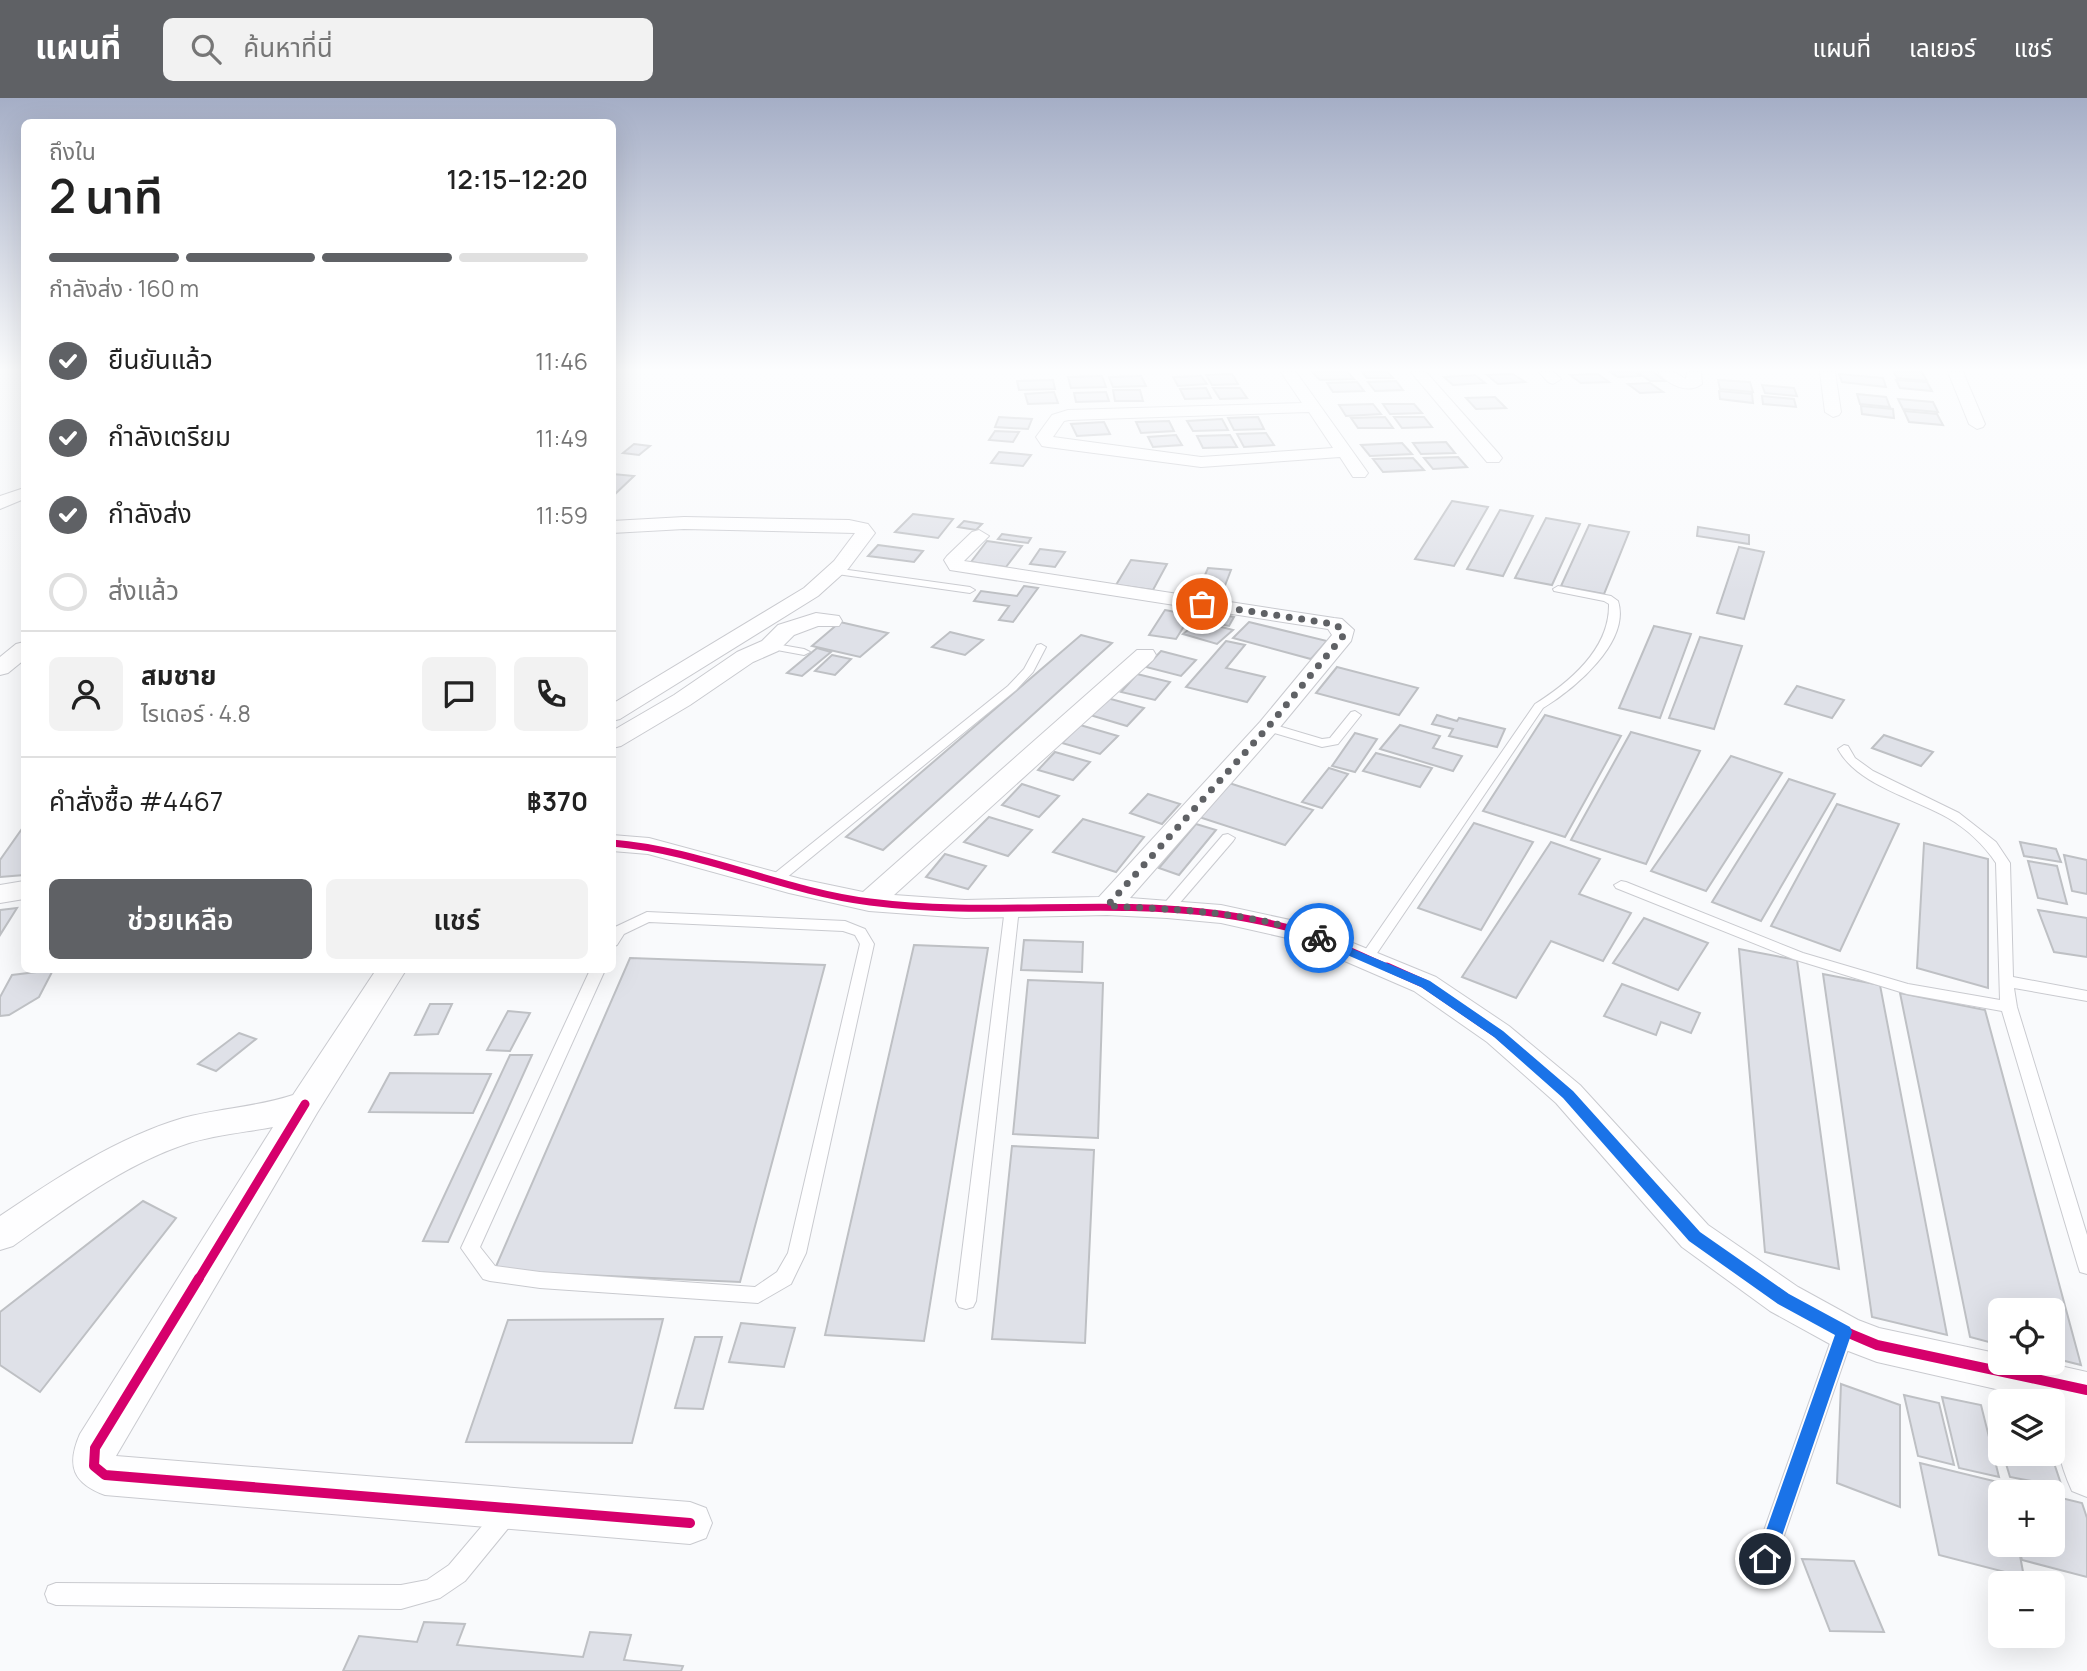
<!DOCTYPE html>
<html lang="th">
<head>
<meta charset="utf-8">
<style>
	:root { --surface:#fff; --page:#f2f2f2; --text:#222; --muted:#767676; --line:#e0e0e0; --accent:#5f6165 }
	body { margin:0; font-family:Manrope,"Noto Sans Thai",sans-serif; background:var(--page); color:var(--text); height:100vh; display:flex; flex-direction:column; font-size:26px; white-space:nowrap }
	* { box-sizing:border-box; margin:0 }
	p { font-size:23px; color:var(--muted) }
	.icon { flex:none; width:38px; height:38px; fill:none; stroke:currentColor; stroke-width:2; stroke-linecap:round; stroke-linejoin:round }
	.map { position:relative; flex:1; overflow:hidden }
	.details { position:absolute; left:21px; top:21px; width:595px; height:854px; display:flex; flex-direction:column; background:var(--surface); border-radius:10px; box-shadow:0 7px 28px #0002 }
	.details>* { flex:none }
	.fabs { position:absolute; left:1988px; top:1200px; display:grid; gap:14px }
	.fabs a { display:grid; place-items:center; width:77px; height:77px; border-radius:10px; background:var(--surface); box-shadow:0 7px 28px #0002; font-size:35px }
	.pin { position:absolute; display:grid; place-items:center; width:60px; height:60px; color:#fff; margin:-30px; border:4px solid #fff; border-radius:50%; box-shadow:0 2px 7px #0007 }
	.courier { position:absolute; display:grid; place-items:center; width:70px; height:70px; margin:-35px; border:5px solid #1a73e8; border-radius:50%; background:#fff; color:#222; box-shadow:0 2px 9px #0007 }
	.summary em { font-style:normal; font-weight:600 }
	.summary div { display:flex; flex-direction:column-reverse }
	.summary { display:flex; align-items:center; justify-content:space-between; height:119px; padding:0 28px }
	h1 { font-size:46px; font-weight:600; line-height:52px }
	.bar { display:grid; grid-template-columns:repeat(4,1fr); gap:10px 7px; align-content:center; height:84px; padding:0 28px }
	.bar i { height:9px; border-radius:5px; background:var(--line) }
	.bar .selected { background:var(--accent) }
	.bar p { grid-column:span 4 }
	.line { display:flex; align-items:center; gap:18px; padding:0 28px; border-top:2px solid var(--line) }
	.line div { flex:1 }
	.round { display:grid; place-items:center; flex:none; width:74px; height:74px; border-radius:10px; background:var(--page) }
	ol { padding:0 28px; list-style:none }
	li { display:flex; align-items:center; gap:21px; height:77px }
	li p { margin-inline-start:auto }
	li .icon { padding:7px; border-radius:50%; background:var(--accent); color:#fff; stroke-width:4 }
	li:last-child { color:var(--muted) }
	li i { width:38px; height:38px; border:4px solid var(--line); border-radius:50% }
	.primary-button { display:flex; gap:14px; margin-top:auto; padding:14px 28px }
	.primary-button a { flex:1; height:80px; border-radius:10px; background:var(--accent); color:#fff; font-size:28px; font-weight:600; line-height:80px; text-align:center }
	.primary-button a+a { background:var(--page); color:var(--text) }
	header { display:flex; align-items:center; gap:42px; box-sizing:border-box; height:98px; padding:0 35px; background:var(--accent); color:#fff }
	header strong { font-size:33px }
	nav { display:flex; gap:38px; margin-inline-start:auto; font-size:24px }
	.search { width:490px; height:63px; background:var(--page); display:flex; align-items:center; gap:18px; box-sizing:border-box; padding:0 24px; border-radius:10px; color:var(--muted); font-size:26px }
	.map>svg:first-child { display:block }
	.building { fill:#dfe1e8; stroke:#bec0c4; stroke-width:2 }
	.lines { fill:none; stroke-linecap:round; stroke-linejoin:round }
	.service-casing { stroke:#c9cacf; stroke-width:2 }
	.minor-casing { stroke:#c9cacf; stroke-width:2 }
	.service { fill:#fefeff; fill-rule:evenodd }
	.minor { fill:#fefeff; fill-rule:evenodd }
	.cycleway-far2-casing { stroke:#fff; stroke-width:11 }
	.cycleway-far1-casing { stroke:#fff; stroke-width:13 }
	.cycleway-casing { stroke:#fff; stroke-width:15 }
	.cycleway-far2 { stroke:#d6006c; stroke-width:7 }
	.cycleway-far1 { stroke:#d6006c; stroke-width:9 }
	.cycleway { stroke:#d6006c; stroke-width:10 }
	.route { fill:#1a73e8 }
	.done { stroke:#5f6165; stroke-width:7; stroke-dasharray:0 12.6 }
</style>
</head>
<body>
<header>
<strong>แผนที่</strong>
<div class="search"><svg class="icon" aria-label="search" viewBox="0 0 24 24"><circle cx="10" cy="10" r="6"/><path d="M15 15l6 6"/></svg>ค้นหาที่นี่</div>
<nav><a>แผนที่</a><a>เลเยอร์</a><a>แชร์</a></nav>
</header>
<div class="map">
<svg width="2087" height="1573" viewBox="0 0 2087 1573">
	<rect width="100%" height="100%" fill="#f9fafc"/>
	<g class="building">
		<path d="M1312 274H1348L1354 281 1320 282Z"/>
		<path d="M1362 274H1388L1393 280H1367Z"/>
		<path d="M1610 274H1635L1641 278 1618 279Z"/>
		<path d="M1638 274H1653L1665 283H1650Z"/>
		<path d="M1894 274H1922L1927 283 1897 280Z"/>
		<path d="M1232 276 1238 286 1212 287 1206 277Z"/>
		<path d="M1513 276 1525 284 1498 286 1487 277Z"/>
		<path d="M1598 276 1609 284 1581 285 1570 277Z"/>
		<path d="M1839 276 1883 280 1886 289 1842 284Z"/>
		<path d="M1475 277 1485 285 1453 287 1444 279Z"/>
		<path d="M1102 278 1106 289 1071 290 1068 279Z"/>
		<path d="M1141 278 1146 288 1113 289 1109 279Z"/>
		<path d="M1201 278 1207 286 1178 288 1173 279Z"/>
		<path d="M1053 282 1055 291 1019 292 1017 283Z"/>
		<path d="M1718 282 1750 284 1753 294 1720 291Z"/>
		<path d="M1896 282 1927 284 1932 293 1900 290Z"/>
		<path d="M1396 283 1403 292 1375 293 1368 284Z"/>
		<path d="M1357 284 1364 293 1333 294 1327 285Z"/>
		<path d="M1650 285 1663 294 1640 295 1628 286Z"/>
		<path d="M1762 287 1794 290 1797 298 1765 295Z"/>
		<path d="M1206 290 1211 300 1185 301 1180 291Z"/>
		<path d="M1213 290H1240L1247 300 1220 301Z"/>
		<path d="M1113 292H1140L1143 303H1115Z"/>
		<path d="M1719 293 1752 296 1753 305 1720 301Z"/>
		<path d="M1054 294 1058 305 1028 306 1025 296Z"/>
		<path d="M1106 294 1109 303 1076 304 1074 295Z"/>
		<path d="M1857 296 1886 299 1890 309 1860 306Z"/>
		<path d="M1762 298 1794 301 1796 309 1763 306Z"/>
		<path d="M1495 299 1506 310 1476 311 1466 300Z"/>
		<path d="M1898 301 1933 304 1938 314 1903 311Z"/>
		<path d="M1373 306 1381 316 1346 318 1339 307Z"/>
		<path d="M1383 306H1414L1422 315 1390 316Z"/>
		<path d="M1861 308 1893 311 1894 320 1862 316Z"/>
		<path d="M1904 313 1937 316 1943 327 1909 324Z"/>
		<path d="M999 319 1032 321 1028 331 995 329Z"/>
		<path d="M1258 319 1264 331 1234 332 1228 320Z"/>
		<path d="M1385 319 1393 330H1358L1351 320Z"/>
		<path d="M1394 319H1424L1432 329 1402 330Z"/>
		<path d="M1222 321 1228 332 1193 333 1187 323Z"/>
		<path d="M1169 323 1174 333 1141 335 1136 324Z"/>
		<path d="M1104 324 1110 336 1077 338 1071 326Z"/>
		<path d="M995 333 1019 334 1013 344 989 342Z"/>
		<path d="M1266 335 1274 347 1244 349 1237 336Z"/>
		<path d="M1176 337 1182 347 1153 349 1148 339Z"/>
		<path d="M1230 337 1237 349 1203 350 1197 338Z"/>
		<path d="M1446 344 1455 355 1421 356 1413 345Z"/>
		<path d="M1402 345 1412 356 1370 358 1361 347Z"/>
		<path d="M634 346 650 348 639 357 623 355Z"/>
		<path d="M999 354 1031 357 1023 368 991 365Z"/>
		<path d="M1458 359 1467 369 1433 371 1424 360Z"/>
		<path d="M1413 360 1424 372 1383 374 1373 361Z"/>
		<path d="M612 377 613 376 634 378 614 397Z"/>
		<path d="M1452 403 1488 409 1454 468 1415 461Z"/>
		<path d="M1500 412 1533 418 1503 478 1467 471Z"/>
		<path d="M913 416 953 421 938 440 895 434Z"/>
		<path d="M1546 420 1580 426 1552 487 1515 480Z"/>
		<path d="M964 423 982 426 976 432 958 429Z"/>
		<path d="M1589 427 1629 434 1604 496 1561 488Z"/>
		<path d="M1698 429 1749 437V446L1697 438Z"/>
		<path d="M1002 436 1031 440 1028 445 998 441Z"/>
		<path d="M987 443 1022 448 1006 469 971 464Z"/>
		<path d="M878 447 923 453 914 464 868 458Z"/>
		<path d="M1739 449 1764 454 1744 521 1717 515Z"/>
		<path d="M1040 451 1065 454 1055 469 1030 466Z"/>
		<path d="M1131 462 1167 466 1153 492 1116 487Z"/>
		<path d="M1208 470 1231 472 1219 503 1195 500Z"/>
		<path d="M1024 488 1038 490 1013 524 999 522 1009 508 974 503 981 493 1017 498Z"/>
		<path d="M1165 512 1191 517 1176 541 1149 537Z"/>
		<path d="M1213 515 1234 519 1229 528 1207 524Z"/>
		<path d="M1199 523 1233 532 1217 546 1183 536Z"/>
		<path d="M840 524 888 535 860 559 812 548Z"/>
		<path d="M1249 524 1327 543 1311 561 1233 540Z"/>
		<path d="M1654 528 1691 536 1660 620 1619 610Z"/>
		<path d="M950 534 983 542 965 557 932 549Z"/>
		<path d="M1081 537 1112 545 883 752 846 739Z"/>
		<path d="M1700 539 1742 548 1714 631 1669 620Z"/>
		<path d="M1226 543 1245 547 1226 570 1265 579 1247 604 1186 589Z"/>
		<path d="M817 550 831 554 802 578 787 575Z"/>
		<path d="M1161 553 1196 562 1181 578 1146 569Z"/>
		<path d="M832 557 851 561 835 577 815 573Z"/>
		<path d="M1337 569 1418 590 1399 617 1316 595Z"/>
		<path d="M1137 576 1170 584 1155 602 1121 594Z"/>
		<path d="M1797 588 1844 602 1832 620 1785 606Z"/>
		<path d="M1107 600 1144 610 1127 628 1090 617Z"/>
		<path d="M1437 617 1457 623 1459 620 1505 631 1497 649 1449 638 1453 631 1432 626Z"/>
		<path d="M1545 617 1621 638 1565 739 1483 713Z"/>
		<path d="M1080 627 1118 638 1100 656 1062 645Z"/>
		<path d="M1400 627 1440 638 1433 650 1462 658 1453 673 1380 651Z"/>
		<path d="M1631 634 1700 653 1646 766 1571 742Z"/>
		<path d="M1355 635 1377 641 1355 674 1332 668Z"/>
		<path d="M1884 637 1933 654 1921 668 1872 650Z"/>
		<path d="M1055 654 1090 664 1073 682 1038 672Z"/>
		<path d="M1376 655 1432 670 1420 689 1363 673Z"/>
		<path d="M1731 658 1782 675 1706 793 1651 773Z"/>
		<path d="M1329 670 1348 676 1322 710 1302 704Z"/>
		<path d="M1789 681 1835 696 1761 823 1712 804Z"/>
		<path d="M1229 685 1313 712 1285 747 1199 719Z"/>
		<path d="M1022 686 1059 698 1039 719 1002 707Z"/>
		<path d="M1148 696 1180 706 1162 726 1130 715Z"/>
		<path d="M1837 706 1899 726 1840 853 1771 828Z"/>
		<path d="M989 719 1032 732 1008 758 964 744Z"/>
		<path d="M1083 721 1144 739 1116 774 1053 754Z"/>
		<path d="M1474 725 1533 744 1481 832 1418 810Z"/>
		<path d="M1196 726 1216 732 1179 777 1159 770Z"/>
		<path d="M24 728V777L0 779V762Z"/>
		<path d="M1551 744 1600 761 1579 796 1631 815 1603 863 1551 843 1516 900 1462 879Z"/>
		<path d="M2020 744 2056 751 2061 764 2024 758Z"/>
		<path d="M1924 745 1988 761V890L1917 870Z"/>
		<path d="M945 756 986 768 968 791 926 779Z"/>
		<path d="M2064 757 2087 762V796L2072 793Z"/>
		<path d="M2028 763 2057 768 2067 806 2038 800Z"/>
		<path d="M17 810 0 837V812Z"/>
		<path d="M2038 812 2087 820V859L2054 854Z"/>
		<path d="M1644 820 1708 845 1678 892 1613 865Z"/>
		<path d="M1024 842 1083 844 1082 874 1021 872Z"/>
		<path d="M914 847 988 850 924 1243 825 1237Z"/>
		<path d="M1739 851 1797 862 1839 1171 1765 1154Z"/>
		<path d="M630 860 825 867 740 1184 494 1173Z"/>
		<path d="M53 872 39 899 9 917 0 918V899L12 877Z"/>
		<path d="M1823 876 1880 887 1947 1237 1872 1219Z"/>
		<path d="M1028 882 1103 885 1098 1040 1013 1036Z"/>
		<path d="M1622 886 1700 915 1691 935 1661 924 1656 937 1604 918Z"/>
		<path d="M1900 895 1985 912 2081 1267 2053 1260V1213H2000V1247L1970 1239Z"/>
		<path d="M430 906H452L438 936 415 937Z"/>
		<path d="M508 913 530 915 510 953 487 952Z"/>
		<path d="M239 935 256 941 216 973 198 966Z"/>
		<path d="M510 957H532L448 1144 423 1143Z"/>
		<path d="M390 975 491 976 473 1015 369 1014Z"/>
		<path d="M1012 1048 1094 1052 1085 1245 992 1241Z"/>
		<path d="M143 1103 176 1120 40 1294 0 1267V1214Z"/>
		<path d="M663 1221 632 1345 466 1344 508 1222Z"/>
		<path d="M741 1225 795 1230 784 1269 729 1264Z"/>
		<path d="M695 1239H722L703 1311 675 1310Z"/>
		<path d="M1841 1286 1900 1307V1409L1837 1385Z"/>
		<path d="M1904 1297 1939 1305 1954 1367 1918 1358Z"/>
		<path d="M1942 1299 1981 1307 1999 1379 1959 1370Z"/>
		<path d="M2003 1356H2051L2062 1389 2010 1379Z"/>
		<path d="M1920 1365 2002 1385 2005 1395H2000V1447H2018L2024 1479 1939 1457Z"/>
		<path d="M2002 1385 2041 1395H2005Z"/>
		<path d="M2053 1398 2082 1405 2087 1420V1479L2022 1462 2018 1447H2053Z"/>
		<path d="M1802 1461 1854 1463 1884 1534 1830 1533Z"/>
		<path d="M424 1524 465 1526 457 1547 583 1559 590 1534 631 1537 624 1562 683 1568 681 1573H343L359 1538 417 1544Z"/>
	</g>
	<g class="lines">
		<g class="service-casing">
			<g id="service">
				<path d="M834 470 970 489 975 492 970 495 830 475 829 473Z"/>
				<path d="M1558 488 1611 498 1618 503C1631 544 1574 591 1543 610L1371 864H1361L1359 861 1361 858 1535 606C1570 584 1610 551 1609 506L1604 503 1554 493 1553 491Z"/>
				<path d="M770 545 804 551 810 554 804 557 766 550 765 548Z"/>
				<path d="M1041 546 1046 549 1033 574 1016 592 780 785H770L768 782 770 779 1008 588 1024 571 1037 547Z"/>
				<path d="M1355 613 1361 617 1338 646 1322 649 1264 632 1262 629 1268 625 1322 641 1330 640 1351 614Z"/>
				<path d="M1844 647 1848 648 1855 660 1873 673 1959 715 1996 744 2010 765 2013 879 2087 893V903L2014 890 2017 909 2087 1137V1176L2080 1174 2078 1168 2002 913 1907 896 1793 861 1616 790 1614 787 1621 783 1626 784 1803 855 1908 886 2000 902 1996 765C1984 747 1967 731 1948 720 1914 700 1857 687 1838 651Z"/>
				<path d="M1228 736 1235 740 1233 743 1172 814H1162L1160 811 1162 808 1223 737Z"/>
				<path d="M1012 806 1019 810 976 1203 973 1209 966 1211 959 1209 956 1203 1005 810Z"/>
				<path d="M647 814 845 823 865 831 874 846 806 1155 791 1186 758 1205 540 1190 490 1183 483 1181 461 1150 590 872H605L480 1149 495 1168 540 1174 755 1189 777 1174 788 1155 860 846 855 837 843 833 649 824 624 836 617 847 612 849 613 830Z"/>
				<path d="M1844 1225 1851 1228 1854 1234 1776 1461 1773 1469 1765 1472 1757 1469 1754 1461 1834 1234 1837 1228Z"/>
				<path d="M507 1404 515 1408 518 1415 515 1422 465 1483 440 1500 401 1511 56 1507 48 1504 45 1496 48 1488 56 1485 401 1487 427 1482 449 1467 499 1408Z"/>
			</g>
		</g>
		<g class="minor-casing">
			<g id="minor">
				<path d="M1281 274H1296L1368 375 1365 379H1353L1340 359 1201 369 1048 349 1042 348 1036 339 1052 317 1068 312 1302 305ZM1309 314 1333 350 1201 359 1053 339 1064 323 1069 322Z"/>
				<path d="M1411 274H1426L1499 356 1502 360 1499 364H1487Z"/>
				<path d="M1539 274H1554L1561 281 1553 286 1548 284Z"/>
				<path d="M1658 274H1674L1686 281 1687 274H1701L1702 286C1688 297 1667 286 1658 274Z"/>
				<path d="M1820 274H1835L1841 314 1839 317 1833 319 1825 314Z"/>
				<path d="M1948 274H1963L1985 326 1983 329 1977 331 1969 326Z"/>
				<path d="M24 390V401L0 411V398Z"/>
				<path d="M684 419 849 422 868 426 875 435 848 471 818 498 620 621 612 623V606L804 490 834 463 855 435 684 431 612 435V423Z"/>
				<path d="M979 432 989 438 964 463 1334 520 1342 521 1354 532 1351 543 1276 634 1130 800 1221 807 1304 825 1436 879 1509 928 1580 987 1708 1127 1798 1189 1858 1222 1879 1230 2000 1256V1265H2047L2087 1274V1399L2072 1393C2059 1365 2053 1334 2053 1304L1877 1264 1830 1246 1770 1213 1682 1149 1556 1005 1487 944 1414 893 1296 842 1221 825 1167 820 1107 817 965 820 869 813 789 795 648 756 612 753V737L649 740 801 781 863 794 1137 552H1153L1156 557 1153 562 894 797 965 802 1099 799 1260 624 1332 537 1328 531 950 472 944 462 947 458 972 434Z"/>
				<path d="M816 515 839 518 842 523 839 528H818L794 537 778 553 753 564 690 607 621 648 612 650V633L674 597 737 554 762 543 778 527Z"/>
				<path d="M24 544V562L8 575 0 577V559L16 546Z"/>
				<path d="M24 783V801L0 805V787Z"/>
				<path d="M376 872H406L317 1015 116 1358 690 1404 706 1410 712 1425 706 1440 690 1446 105 1397C73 1385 66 1368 80 1336L273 1029C246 1034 215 1037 189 1045 124 1066 68 1109 13 1148L0 1152V1118C58 1079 116 1040 183 1020 219 1010 257 1009 293 997Z"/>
			</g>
		</g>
		<use href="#service" class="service"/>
		<use href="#minor" class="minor"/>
		<g class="cycleway-far2-casing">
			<path id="cycleway-far2" d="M612 745C700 752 782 793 870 804 986 819 1104 800 1220 816 1247 820 1277 826 1303 834 1333 843 1362 859 1391 871"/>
		</g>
		<g class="cycleway-far1-casing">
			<g id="cycleway-far1">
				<path d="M1387 869 1425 886 1498 936 1568 996 1695 1138 1757 1182"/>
				<path d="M198 1182 305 1006"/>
			</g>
		</g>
		<g class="cycleway-casing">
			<g id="cycleway">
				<path d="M199 1180 95 1350 94 1368 105 1377 690 1425"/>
				<path d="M1755 1180C1793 1207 1833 1230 1877 1247L2087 1292"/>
			</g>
		</g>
		<use href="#cycleway-far2" class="cycleway-far2"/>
		<use href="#cycleway-far1" class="cycleway-far1"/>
		<use href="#cycleway" class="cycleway"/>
	</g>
	<linearGradient id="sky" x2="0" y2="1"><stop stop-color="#a5aec6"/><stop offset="0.55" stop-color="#fcfdfe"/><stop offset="1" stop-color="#fcfdfe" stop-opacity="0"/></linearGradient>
	<rect width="2087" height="494" fill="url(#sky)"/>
	<path class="route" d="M1319 837 1430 883 1503 933 1573 993 1700 1134 1789 1196 1850 1229 1852 1234 1772 1467 1765 1470 1759 1467 1756 1461 1835 1237 1778 1206 1689 1143 1563 1000 1494 939 1421 889 1315 843 1313 840Z"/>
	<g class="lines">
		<path class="done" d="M1202 506 1334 526 1343 532V538L1268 629 1107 808C1172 811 1260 814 1319 840"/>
	</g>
</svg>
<div class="fabs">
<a><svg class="icon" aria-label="locate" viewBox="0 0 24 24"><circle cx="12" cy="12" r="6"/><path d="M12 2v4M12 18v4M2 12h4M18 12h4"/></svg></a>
<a><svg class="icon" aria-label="layers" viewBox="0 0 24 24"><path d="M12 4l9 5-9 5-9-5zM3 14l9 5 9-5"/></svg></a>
<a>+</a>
<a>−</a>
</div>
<div class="pin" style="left:1202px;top:506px;background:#ea580c"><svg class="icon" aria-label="bag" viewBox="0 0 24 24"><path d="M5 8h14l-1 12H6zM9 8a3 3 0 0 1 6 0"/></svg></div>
<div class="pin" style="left:1765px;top:1461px;background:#1f2937"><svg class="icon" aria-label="home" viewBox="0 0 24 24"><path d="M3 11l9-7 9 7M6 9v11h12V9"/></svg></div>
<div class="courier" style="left:1319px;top:840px"><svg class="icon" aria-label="bike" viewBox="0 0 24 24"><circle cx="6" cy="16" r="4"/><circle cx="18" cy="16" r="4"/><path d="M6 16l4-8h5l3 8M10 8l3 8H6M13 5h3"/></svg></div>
<section class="details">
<div class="summary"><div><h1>2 นาที</h1><p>ถึงใน</p></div><em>12:15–12:20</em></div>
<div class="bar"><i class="selected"></i><i class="selected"></i><i class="selected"></i><i></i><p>กำลังส่ง · 160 m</p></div>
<ol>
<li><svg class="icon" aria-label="check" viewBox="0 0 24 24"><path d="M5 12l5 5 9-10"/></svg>ยืนยันแล้ว<p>11:46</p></li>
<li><svg class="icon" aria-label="check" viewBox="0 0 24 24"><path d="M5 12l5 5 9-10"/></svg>กำลังเตรียม<p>11:49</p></li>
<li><svg class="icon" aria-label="check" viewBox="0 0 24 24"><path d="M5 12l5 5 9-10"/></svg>กำลังส่ง<p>11:59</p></li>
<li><i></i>ส่งแล้ว</li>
</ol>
<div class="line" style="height:126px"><a class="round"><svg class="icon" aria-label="person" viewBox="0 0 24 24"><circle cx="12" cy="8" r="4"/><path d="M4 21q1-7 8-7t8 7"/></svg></a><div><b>สมชาย</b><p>ไรเดอร์ · 4.8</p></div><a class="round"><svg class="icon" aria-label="chat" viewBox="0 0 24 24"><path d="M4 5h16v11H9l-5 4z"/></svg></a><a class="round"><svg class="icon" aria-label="phone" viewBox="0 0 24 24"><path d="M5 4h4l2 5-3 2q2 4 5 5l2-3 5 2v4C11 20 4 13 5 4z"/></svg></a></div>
<div class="line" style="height:91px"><div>คำสั่งซื้อ #4467</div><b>฿370</b></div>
<div class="primary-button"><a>ช่วยเหลือ</a><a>แชร์</a></div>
</section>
</div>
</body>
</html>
